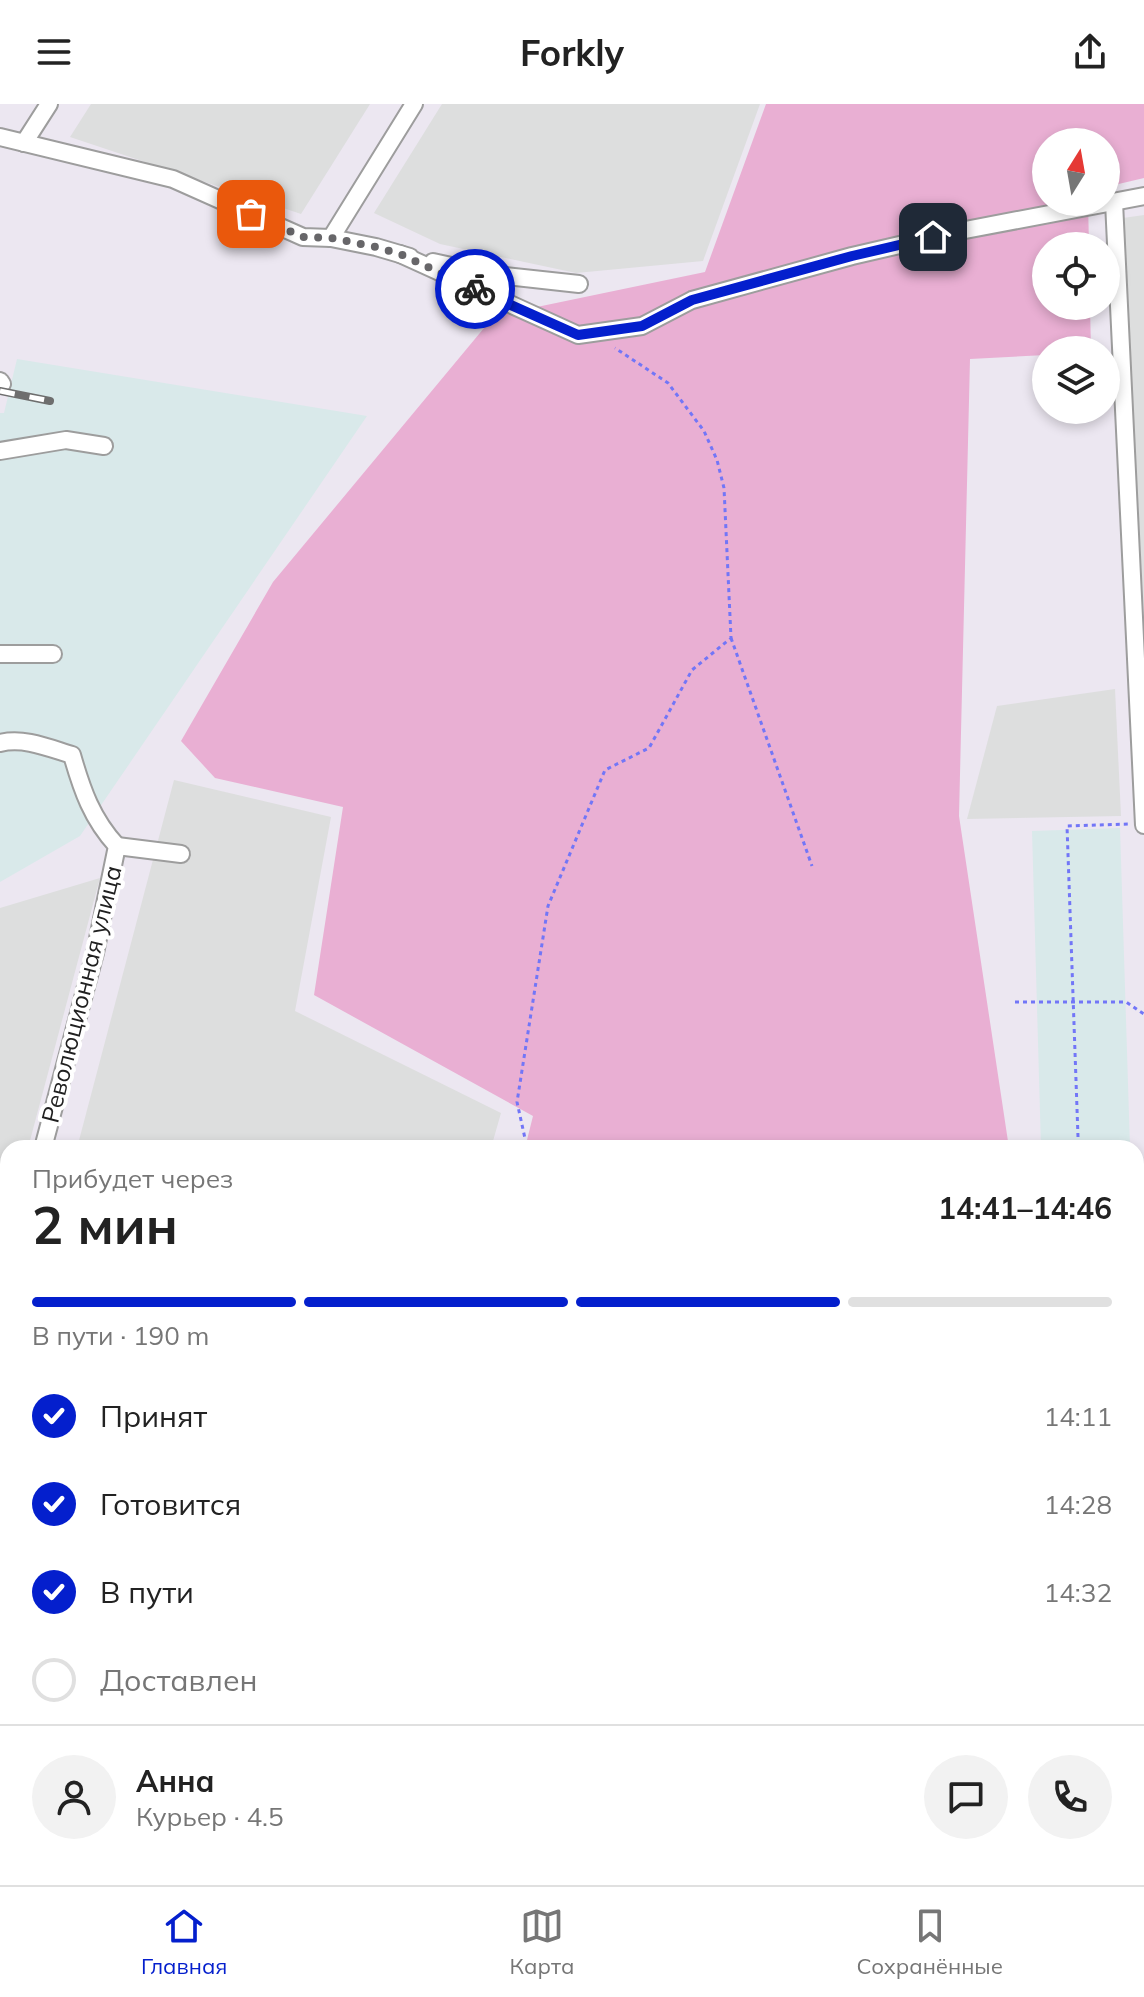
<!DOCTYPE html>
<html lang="ru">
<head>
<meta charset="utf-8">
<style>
	:root { --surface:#fff; --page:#f2f2f2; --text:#222; --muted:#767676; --line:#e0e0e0; --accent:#041fcd }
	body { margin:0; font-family:Mulish,sans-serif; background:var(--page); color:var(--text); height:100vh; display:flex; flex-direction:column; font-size:30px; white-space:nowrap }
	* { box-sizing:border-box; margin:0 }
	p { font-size:26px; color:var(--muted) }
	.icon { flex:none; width:44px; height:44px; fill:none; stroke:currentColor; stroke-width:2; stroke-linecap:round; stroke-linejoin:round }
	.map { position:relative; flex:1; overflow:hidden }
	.panel { position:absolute; left:0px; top:1036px; width:1144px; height:746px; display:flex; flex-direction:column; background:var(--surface); border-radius:24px 24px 0 0; box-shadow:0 4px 12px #0003 }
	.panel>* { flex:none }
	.needle { width:52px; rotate:11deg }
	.buttons { position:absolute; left:1032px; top:24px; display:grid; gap:16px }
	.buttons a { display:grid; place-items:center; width:88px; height:88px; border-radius:50%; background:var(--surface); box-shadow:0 4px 12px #0003; font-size:40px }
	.pin { position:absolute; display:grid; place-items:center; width:68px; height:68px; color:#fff; margin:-34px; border-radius:16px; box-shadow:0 4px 12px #0006 }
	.courier { position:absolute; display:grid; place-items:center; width:80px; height:80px; margin:-40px; border:6px solid #041fcd; border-radius:50%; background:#fff; color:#222; box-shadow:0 2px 10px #0007 }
	.head em { font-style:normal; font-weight:700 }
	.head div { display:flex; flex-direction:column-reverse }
	.head { display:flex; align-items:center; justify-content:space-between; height:136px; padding:0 32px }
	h1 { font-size:52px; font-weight:700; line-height:60px }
	.bar { display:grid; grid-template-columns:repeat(4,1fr); gap:12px 8px; align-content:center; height:96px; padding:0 32px }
	.bar i { height:10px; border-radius:6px; background:var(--line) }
	.bar .current { background:var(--accent) }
	.bar p { grid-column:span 4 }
	.line { display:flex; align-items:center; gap:20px; padding:0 32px; border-top:2px solid var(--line) }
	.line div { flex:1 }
	.round { display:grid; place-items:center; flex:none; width:84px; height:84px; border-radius:42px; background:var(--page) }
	ol { padding:0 32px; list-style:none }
	li { display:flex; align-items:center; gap:24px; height:88px }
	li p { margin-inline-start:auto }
	li .icon { padding:8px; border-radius:50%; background:var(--accent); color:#fff; stroke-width:4 }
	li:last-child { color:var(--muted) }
	li i { width:44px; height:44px; border:4px solid var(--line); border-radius:50% }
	header { display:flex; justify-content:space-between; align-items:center; height:104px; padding:0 32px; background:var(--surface); font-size:36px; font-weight:700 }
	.menu { display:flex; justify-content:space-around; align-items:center; height:112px; border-top:2px solid var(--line); background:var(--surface); font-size:22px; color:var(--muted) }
	.menu a { display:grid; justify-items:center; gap:4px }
	.menu .current { color:var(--accent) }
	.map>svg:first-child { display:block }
	.residential { fill:#dddede }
	.industrial { fill:#d9e9ea }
	.grass { fill:#e9afd3 }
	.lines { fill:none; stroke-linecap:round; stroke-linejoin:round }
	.minor-casing { stroke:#9d9d9d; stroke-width:20 }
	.path { stroke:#7276f7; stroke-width:3; stroke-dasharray:4 4; stroke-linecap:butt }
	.minor { stroke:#fff; stroke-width:16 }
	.rail-casing { stroke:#6e6e6e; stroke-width:8 }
	.rail { stroke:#fff; stroke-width:5; stroke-dasharray:15; stroke-linecap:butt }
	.done { stroke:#676669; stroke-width:8; stroke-dasharray:0 14.4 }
	.route { stroke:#041fcd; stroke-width:10 }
	.labels { text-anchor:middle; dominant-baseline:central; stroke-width:8; stroke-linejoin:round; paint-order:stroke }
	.street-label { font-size:24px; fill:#202020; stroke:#fff }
</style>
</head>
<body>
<header><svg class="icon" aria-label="menu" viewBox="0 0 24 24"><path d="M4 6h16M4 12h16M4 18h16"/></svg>Forkly<svg class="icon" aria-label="share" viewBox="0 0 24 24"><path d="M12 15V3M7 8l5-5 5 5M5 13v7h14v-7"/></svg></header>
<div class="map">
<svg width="1144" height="1781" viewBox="0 0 1144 1781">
	<rect width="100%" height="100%" fill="#ece7f1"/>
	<g class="residential">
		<path d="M91 0H370L301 110 70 33Z"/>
		<path d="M442 0H760L703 157 576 169 440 140 374 109Z"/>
		<path d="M1144 111V512L1123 114Z"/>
		<path d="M1115 585 1121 712 967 715 997 602Z"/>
		<path d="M174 676 331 713 295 907 501 1009 491 1044H77Z"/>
		<path d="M100 774 28 1044H8V1120L0 1150V804Z"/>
		<path d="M8 1309V1590L0 1588V1339Z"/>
		<path d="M119 1774H380L379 1781H116Z"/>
		<path d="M427 1774H705L704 1781H426Z"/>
		<path d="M742 1774H1116L1115 1781H741Z"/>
	</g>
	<g class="industrial">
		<path d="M17 255 367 312 80 732 0 778V309H4Z"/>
		<path d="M1120 724 1130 1044H1041L1032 727Z"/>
	</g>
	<path class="grass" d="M766 0H1144V74L1106 83V38H1046V98H1088L1089 142H1046V202H1090L1091 246H1046V251L970 255 959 712 1009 1044H525L533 1012 314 891 343 703 215 674 181 637 273 478 494 212 705 168Z"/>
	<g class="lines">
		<g class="minor-casing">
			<g id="minor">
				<path d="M0 33 173 75 303 133 331 134 376 143 410 153"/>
				<path d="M24 39 49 0"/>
				<path d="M1114 98 1144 721"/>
				<path d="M331 134 414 0"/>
				<path d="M400 150 578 231 642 222 692 196 852 152 960 127 1144 92"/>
				<path d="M433 158 488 170 579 180"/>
				<path d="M0 277 2 280"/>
				<path d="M0 347 66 336 104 342"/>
				<path d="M0 550H53"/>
				<path d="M0 639C24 633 49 644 72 651 82 686 92 715 117 742L95 849 43 1044"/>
				<path d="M117 742 181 750"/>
				<path d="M0 1209 8 1178"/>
				<path d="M1136 1493 1144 1214"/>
				<path d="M0 1655 8 1658"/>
				<path d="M0 1774 23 1781"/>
				<path d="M396 1781 398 1774"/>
				<path d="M723 1781 724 1774"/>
				<path d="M1126 1781V1774"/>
			</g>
		</g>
		<g class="path">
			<path d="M731 534 812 762"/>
			<path d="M1015 898H1126L1144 910"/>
			<path d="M1078 1033 1067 722 1128 720"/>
			<path d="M518 1044 526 1039 517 998 548 802 605 666 649 644 692 566 731 534 724 384 717 356 704 327 668 279 615 244"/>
		</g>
		<use href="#minor" class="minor"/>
		<g class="rail-casing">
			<path id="rail" d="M0 287 50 297"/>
		</g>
		<use href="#rail" class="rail"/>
	</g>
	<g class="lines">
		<path class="done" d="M251 110 303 133 331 134 376 143 400 150 475 185"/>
		<path class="route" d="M475 185 578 231 642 222 692 196 852 152 933 133"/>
	</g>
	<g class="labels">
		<g class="street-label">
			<text transform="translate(81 890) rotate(-76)">Революционная улица</text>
		</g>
	</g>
</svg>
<div class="buttons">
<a><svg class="needle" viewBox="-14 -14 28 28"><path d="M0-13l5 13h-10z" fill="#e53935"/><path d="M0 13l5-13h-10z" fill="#767676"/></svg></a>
<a><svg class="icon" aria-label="locate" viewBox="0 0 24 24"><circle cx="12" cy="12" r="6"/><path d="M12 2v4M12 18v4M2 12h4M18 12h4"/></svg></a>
<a><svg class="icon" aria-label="layers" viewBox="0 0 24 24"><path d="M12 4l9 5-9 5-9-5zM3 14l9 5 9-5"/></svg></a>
</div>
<div class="pin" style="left:251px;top:110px;background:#ea580c"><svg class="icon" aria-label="bag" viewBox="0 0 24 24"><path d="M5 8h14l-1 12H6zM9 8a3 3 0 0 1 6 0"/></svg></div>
<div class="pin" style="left:933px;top:133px;background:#1f2937"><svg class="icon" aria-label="home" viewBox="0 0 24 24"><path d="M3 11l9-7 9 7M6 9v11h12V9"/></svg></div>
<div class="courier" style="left:475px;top:185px"><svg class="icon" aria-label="bike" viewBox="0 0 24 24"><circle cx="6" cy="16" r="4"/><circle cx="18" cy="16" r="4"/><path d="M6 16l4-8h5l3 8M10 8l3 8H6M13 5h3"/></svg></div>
<section class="panel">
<div class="head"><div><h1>2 мин</h1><p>Прибудет через</p></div><em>14:41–14:46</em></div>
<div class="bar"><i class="current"></i><i class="current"></i><i class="current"></i><i></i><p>В пути · 190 m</p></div>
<ol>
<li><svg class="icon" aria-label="check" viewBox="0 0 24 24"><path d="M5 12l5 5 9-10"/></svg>Принят<p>14:11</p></li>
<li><svg class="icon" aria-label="check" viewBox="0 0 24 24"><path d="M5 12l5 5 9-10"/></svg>Готовится<p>14:28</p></li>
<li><svg class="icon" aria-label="check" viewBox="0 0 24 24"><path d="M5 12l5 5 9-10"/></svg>В пути<p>14:32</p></li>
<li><i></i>Доставлен</li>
</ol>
<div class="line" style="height:144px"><a class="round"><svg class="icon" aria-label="person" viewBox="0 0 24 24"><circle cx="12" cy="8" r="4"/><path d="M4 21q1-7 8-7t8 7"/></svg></a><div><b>Анна</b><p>Курьер · 4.5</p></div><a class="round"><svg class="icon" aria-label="chat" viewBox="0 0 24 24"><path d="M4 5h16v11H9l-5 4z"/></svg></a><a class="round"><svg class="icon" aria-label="phone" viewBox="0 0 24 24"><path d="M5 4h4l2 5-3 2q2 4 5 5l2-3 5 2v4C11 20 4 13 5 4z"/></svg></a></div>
</section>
</div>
<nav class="menu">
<a class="current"><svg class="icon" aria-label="home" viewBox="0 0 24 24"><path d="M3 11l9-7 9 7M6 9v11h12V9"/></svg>Главная</a>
<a><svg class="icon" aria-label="map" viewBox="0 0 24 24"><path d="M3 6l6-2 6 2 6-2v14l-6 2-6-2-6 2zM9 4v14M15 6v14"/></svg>Карта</a>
<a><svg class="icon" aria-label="saved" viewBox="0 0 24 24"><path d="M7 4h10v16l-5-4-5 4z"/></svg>Сохранённые</a>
</nav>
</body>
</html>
